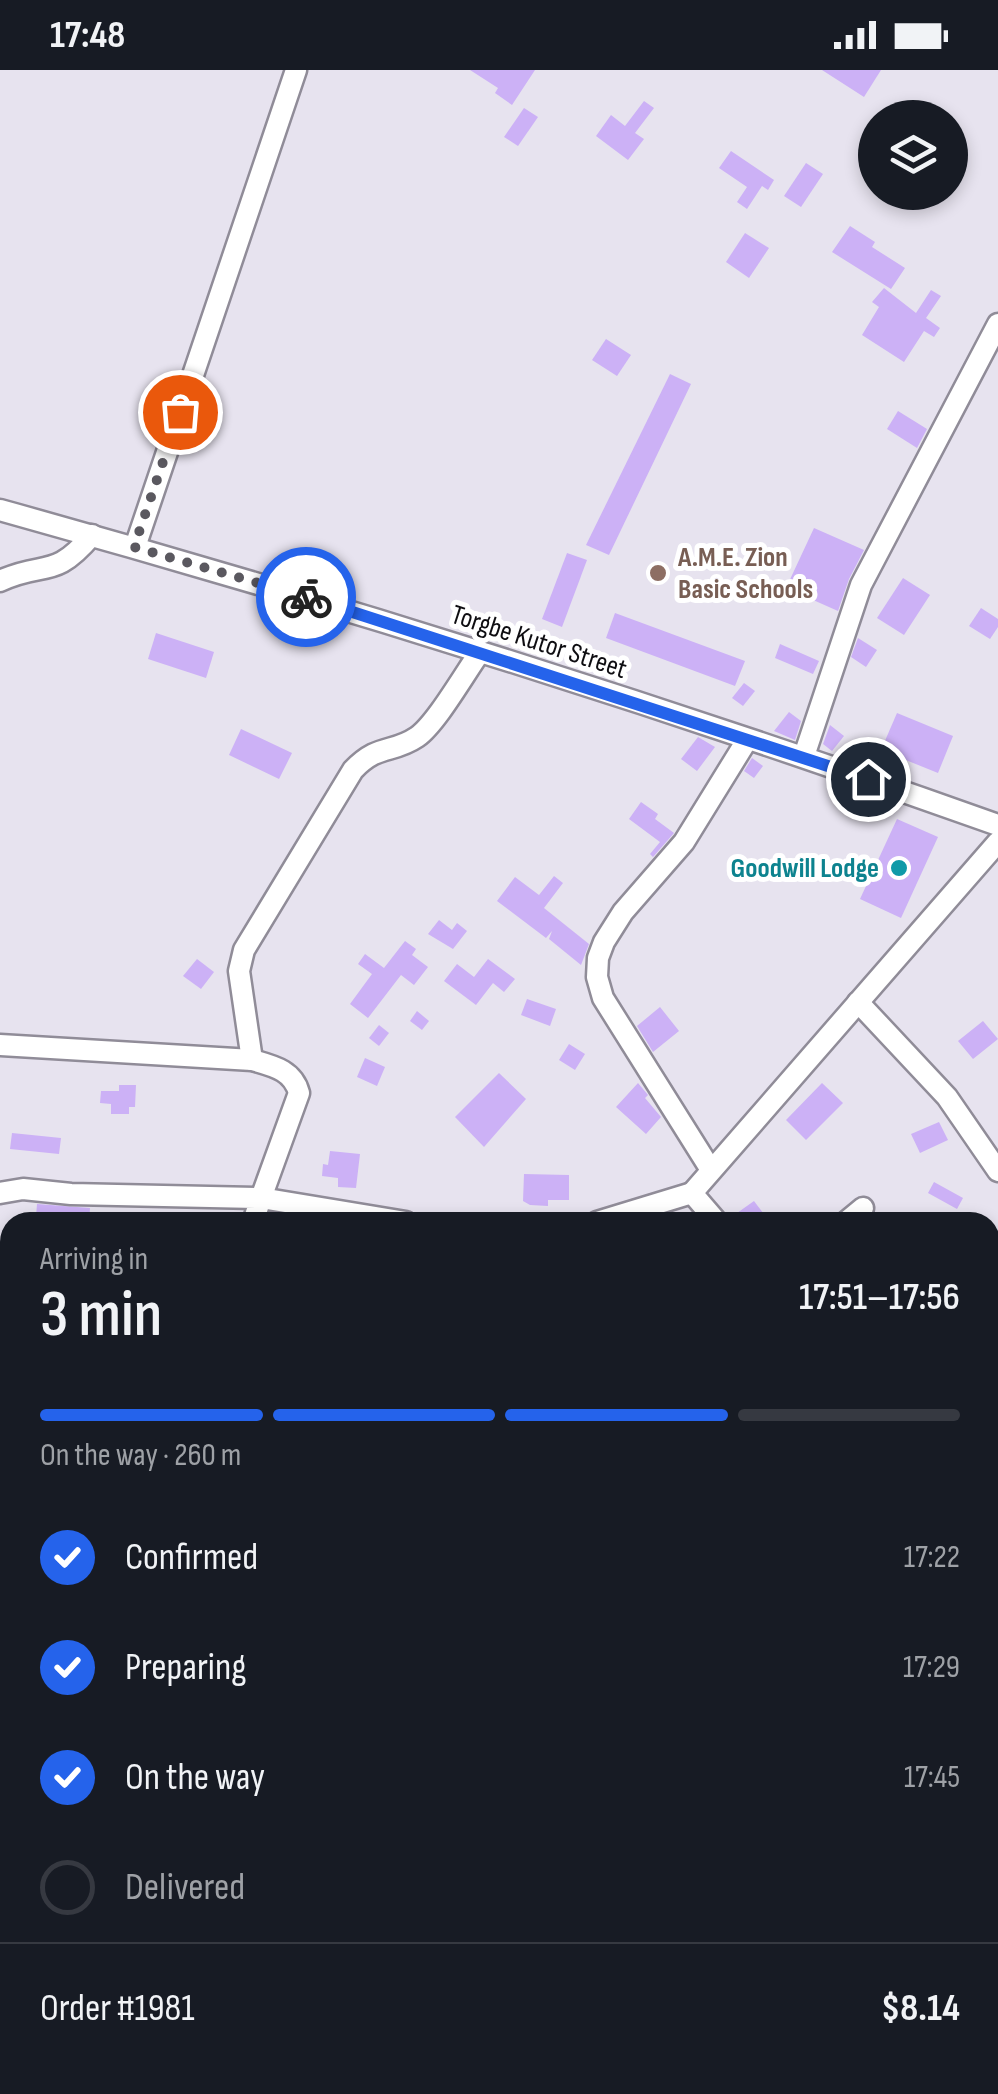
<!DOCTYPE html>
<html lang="en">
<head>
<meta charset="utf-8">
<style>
	:root { --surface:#171b24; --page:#20242c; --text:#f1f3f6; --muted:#9ea1a6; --line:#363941; --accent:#2563eb }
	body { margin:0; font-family:"Sofia Sans Condensed",sans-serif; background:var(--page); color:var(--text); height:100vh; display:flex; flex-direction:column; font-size:38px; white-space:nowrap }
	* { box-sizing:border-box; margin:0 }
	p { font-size:32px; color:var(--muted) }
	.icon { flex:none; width:55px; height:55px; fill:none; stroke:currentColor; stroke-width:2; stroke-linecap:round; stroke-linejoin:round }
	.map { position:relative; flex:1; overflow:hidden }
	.panel { position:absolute; left:0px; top:1142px; width:1000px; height:882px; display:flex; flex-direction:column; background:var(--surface); border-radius:30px 30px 0 0; box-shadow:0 5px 15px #0003 }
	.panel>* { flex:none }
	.buttons { position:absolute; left:858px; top:30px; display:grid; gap:20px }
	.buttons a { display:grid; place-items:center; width:110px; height:110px; border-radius:50%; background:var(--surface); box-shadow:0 5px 15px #0003; font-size:50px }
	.pin { position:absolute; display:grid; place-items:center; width:85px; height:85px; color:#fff; margin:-42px; border:5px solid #fff; border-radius:50%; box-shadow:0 2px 10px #0007 }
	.courier { position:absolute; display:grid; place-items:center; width:100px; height:100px; margin:-50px; border:8px solid #2563eb; border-radius:50%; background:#fff; color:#222; box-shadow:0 2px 12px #0007 }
	.overview em { font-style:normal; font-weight:600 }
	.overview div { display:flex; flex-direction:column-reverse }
	.overview { display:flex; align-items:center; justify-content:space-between; height:170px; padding:0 40px }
	h1 { font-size:65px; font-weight:600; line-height:75px }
	.bar { display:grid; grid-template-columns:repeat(4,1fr); gap:15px 10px; align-content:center; height:120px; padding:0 40px }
	.bar i { height:12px; border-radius:8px; background:var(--line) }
	.bar .on { background:var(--accent) }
	.bar p { grid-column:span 4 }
	.line { display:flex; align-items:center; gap:25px; padding:0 40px; border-top:2px solid var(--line) }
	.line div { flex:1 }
	ol { padding:0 40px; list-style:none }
	li { display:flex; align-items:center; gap:30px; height:110px }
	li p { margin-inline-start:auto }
	li .icon { padding:10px; border-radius:50%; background:var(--accent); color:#fff; stroke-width:4 }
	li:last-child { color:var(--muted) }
	li i { width:55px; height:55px; border:5px solid var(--line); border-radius:50% }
	.status { display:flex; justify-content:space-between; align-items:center; height:70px; padding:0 50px; background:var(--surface); direction:ltr }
	.status svg { height:28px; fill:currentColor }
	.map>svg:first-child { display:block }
	.building { fill:#ccb1f6 }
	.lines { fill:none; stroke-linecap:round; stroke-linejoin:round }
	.minor-casing { stroke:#908c98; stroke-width:25 }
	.minor { stroke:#fff; stroke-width:20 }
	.done { stroke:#5a585f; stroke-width:10; stroke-dasharray:0 18 }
	.route { stroke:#2563eb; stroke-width:12 }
	.education-dot { fill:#8d6e63; stroke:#fff; stroke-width:4 }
	.culture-dot { fill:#0f9aa8; stroke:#fff; stroke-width:4 }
	.labels { text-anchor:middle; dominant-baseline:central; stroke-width:10; stroke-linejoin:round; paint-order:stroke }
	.education-label { font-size:28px; font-weight:bold; fill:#785e54; stroke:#fff; text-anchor:start }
	.street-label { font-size:28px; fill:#0e0d11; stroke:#fff }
	.culture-label { font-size:28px; font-weight:bold; fill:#0d838f; stroke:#fff; text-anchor:end }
</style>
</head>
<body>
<div class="status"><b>17:48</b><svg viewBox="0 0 49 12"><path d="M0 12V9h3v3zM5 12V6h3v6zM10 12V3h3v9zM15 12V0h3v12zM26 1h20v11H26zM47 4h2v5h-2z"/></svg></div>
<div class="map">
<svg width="998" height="2024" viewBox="0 0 998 2024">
	<rect width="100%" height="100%" fill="#e7e3ef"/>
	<g class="building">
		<path d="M470 0H535L512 35 495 23 498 18Z"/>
		<path d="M822 0H881L864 27Z"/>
		<path d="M644 31 654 38 635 63 644 69 628 90 596 66 611 45 625 56Z"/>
		<path d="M524 38 538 47 518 76 504 67Z"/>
		<path d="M731 81 774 110 768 120 762 116 747 139 737 132 747 117 719 98Z"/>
		<path d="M806 93 823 104 801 137 784 126Z"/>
		<path d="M850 156 875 172 872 177 905 198 891 219 832 182Z"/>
		<path d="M745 163 769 178 749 208 726 192Z"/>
		<path d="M884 218 916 243 931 220 941 226 926 248 940 258 934 267 924 261 904 292 862 265 879 237 872 232Z"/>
		<path d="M606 269 631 285 617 306 592 290Z"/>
		<path d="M670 304 691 314 609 485 586 475Z"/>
		<path d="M898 341 927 359 917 378 887 359Z"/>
		<path d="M814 458 864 480 849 509 838 541 786 518Z"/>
		<path d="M567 483 587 490 562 557 542 549Z"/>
		<path d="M903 508 930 525 904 565 877 548Z"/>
		<path d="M981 538 998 549V557L990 569 969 556Z"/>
		<path d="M615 543 745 591 735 616 606 568Z"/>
		<path d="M156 563 214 582 206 608 148 589Z"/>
		<path d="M858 568 877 580 866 597 851 587Z"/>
		<path d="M574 572 601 584 593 601 567 589Z"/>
		<path d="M780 574 819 591 813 604 775 588Z"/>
		<path d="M744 613 755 621 743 636 732 628Z"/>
		<path d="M789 642 801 651 795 670 774 661Z"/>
		<path d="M897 643 953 666 938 703 881 680Z"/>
		<path d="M830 655 844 666 832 681 823 674Z"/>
		<path d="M241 659 292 683 279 709 229 685Z"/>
		<path d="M698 667 715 677 697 701 681 689Z"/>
		<path d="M752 688 763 696 754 708 744 701Z"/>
		<path d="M641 732 658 744 655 749 674 763 653 787 650 784 660 772 629 749Z"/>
		<path d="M897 749 938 767 901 848 860 829Z"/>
		<path d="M554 806 563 813 544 838 589 874 581 895 549 869 552 861 546 868 497 831 515 807 539 825Z"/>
		<path d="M439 850 452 860 457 853 467 861 453 879 428 864Z"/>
		<path d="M405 871 416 879 412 885 428 897 414 915 401 905 368 948 350 934 372 904 358 894 365 884 384 898Z"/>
		<path d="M197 889 214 902 201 919 183 906Z"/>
		<path d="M488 889 515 909 504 922 493 913 476 935 444 911 457 894 474 907Z"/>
		<path d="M527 929 556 939 550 956 521 945Z"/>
		<path d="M660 937 679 961 653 982 637 956Z"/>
		<path d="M417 941 429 951 422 960 410 951Z"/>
		<path d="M983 951 998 969 973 989 958 971Z"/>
		<path d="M379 955 389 963 379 976 369 968Z"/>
		<path d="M569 974 585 984 575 1000 559 990Z"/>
		<path d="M365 988 385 997 377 1016 357 1007Z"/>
		<path d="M499 1003 526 1029 484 1077 455 1047Z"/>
		<path d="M638 1013 648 1025 645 1028 661 1047 646 1064 616 1037Z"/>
		<path d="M822 1013 843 1033 806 1070 786 1050Z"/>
		<path d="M119 1015H136L135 1037H129V1044H111V1034L100 1033 101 1021H119Z"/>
		<path d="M939 1052 948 1070 920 1083 911 1064Z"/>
		<path d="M12 1063 61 1068 59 1084 10 1079Z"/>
		<path d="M330 1081 360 1084 356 1118 338 1117V1108L322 1106 323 1094 328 1095Z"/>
		<path d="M524 1104 569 1105V1130H548V1136L530 1135 523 1131Z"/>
		<path d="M934 1112 963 1128 957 1139 928 1123Z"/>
		<path d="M754 1131 770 1152H730V1148Z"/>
		<path d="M37 1134 90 1138 89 1152 36 1147Z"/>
	</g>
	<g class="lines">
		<g class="minor-casing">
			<g id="minor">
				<path d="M0 440C336 533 669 638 998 755"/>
				<path d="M135 477 296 0"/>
				<path d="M0 511C45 490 53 511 92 465"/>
				<path d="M804 686 861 515 998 254"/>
				<path d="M858 932 947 1027 998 1101"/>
				<path d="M0 975 252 990C273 996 293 1000 299 1023L261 1128 406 1152"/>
				<path d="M252 990 239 901 244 880 353 700C379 673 392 684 417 667 436 654 465 603 480 582"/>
				<path d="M711 1100 603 928 597 907 598 888 604 872 623 842 684 772 747 670"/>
				<path d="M0 1123 23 1119 71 1124 261 1128 253 1152"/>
				<path d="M597 1152 692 1123"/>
				<path d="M717 1152 692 1123 998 772"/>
				<path d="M846 1152 863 1138"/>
				<path d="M0 1320 7 1412"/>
				<path d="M990 1476 998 1473"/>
				<path d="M990 1558 998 1579"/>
				<path d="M0 1588 10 1587"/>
				<path d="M990 1696 998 1669"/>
				<path d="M990 1794 998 1807"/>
				<path d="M990 1848 998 1845"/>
				<path d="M0 1949 10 1953"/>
				<path d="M72 2015 77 2024"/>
				<path d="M738 2015V2024"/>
				<path d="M691 2024 698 2015"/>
			</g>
		</g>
		<use href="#minor" class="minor"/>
	</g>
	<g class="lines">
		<path class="done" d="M180 342 134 477 306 527"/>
		<path class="route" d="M306 527 868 709"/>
	</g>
	<circle class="education-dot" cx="658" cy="503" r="10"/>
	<circle class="culture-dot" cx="899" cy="798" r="10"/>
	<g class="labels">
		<g class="education-label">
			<text x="678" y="487">A.M.E. Zion<tspan x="678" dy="32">Basic Schools</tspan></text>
		</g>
		<g class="street-label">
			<text transform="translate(539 572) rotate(18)">Torgbe Kutor Street</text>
		</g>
		<g class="culture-label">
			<text x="879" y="798">Goodwill Lodge</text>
		</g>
	</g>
</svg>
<div class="buttons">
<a><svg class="icon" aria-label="layers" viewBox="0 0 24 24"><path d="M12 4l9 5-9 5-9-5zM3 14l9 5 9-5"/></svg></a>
</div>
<div class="pin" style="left:180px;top:342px;background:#ea580c"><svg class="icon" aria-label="bag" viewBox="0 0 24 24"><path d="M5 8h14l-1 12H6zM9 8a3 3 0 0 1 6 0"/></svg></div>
<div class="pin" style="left:868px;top:709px;background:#1f2937"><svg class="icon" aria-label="home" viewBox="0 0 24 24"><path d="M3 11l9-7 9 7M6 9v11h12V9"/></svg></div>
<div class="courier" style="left:306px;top:527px"><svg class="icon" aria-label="bike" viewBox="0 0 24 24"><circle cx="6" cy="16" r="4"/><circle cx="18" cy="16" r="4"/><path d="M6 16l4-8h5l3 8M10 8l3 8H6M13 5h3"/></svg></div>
<section class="panel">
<div class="overview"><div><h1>3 min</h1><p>Arriving in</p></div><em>17:51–17:56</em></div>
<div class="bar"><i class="on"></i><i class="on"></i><i class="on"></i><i></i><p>On the way · 260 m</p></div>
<ol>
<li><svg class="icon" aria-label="check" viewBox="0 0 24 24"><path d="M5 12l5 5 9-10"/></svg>Confirmed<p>17:22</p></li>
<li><svg class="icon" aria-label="check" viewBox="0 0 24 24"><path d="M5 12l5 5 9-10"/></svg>Preparing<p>17:29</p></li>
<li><svg class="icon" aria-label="check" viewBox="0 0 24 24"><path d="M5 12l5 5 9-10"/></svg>On the way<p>17:45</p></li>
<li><i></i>Delivered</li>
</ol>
<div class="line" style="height:130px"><div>Order #1981</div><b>$8.14</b></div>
</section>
</div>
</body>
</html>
